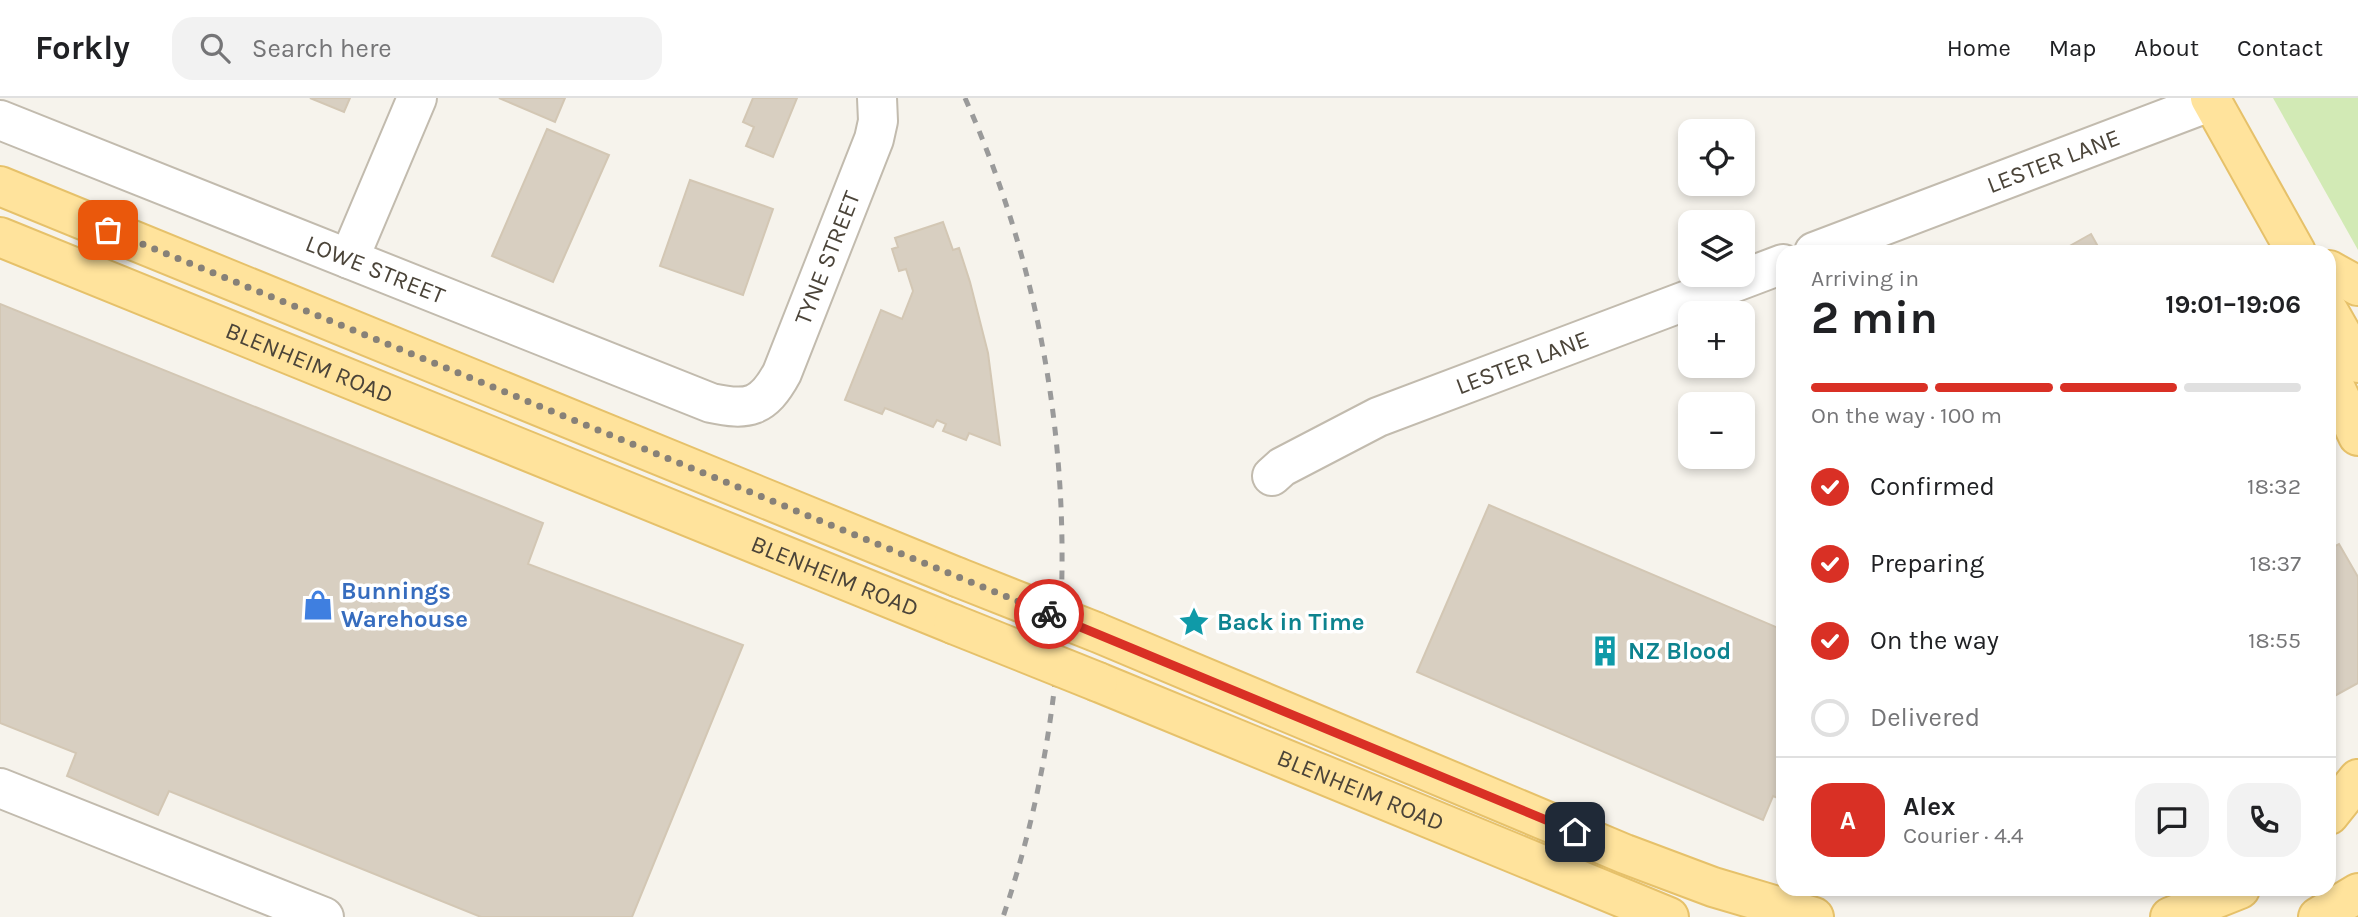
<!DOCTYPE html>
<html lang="en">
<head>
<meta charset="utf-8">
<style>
	:root { --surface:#fff; --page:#f2f2f2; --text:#202124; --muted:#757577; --line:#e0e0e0; --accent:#d93025 }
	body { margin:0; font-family:Karla,sans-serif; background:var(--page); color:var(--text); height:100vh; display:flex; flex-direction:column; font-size:26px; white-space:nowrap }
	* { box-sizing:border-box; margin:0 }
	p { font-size:23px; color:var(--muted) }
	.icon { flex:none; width:38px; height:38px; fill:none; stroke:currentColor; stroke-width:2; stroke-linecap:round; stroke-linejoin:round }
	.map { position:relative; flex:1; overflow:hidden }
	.panel { position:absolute; left:1776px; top:147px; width:560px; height:651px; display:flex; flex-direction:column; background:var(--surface); border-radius:21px; box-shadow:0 4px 10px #0003 }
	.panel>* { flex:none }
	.tools { position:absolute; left:1678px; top:21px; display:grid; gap:14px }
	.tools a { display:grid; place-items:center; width:77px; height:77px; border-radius:14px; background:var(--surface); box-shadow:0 4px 10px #0003; font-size:35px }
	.pin { position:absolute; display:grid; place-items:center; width:60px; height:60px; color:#fff; margin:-30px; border-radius:14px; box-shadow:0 4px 10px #0006 }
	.courier { position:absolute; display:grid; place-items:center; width:70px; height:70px; margin:-35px; border:5px solid #d93025; border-radius:50%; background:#fff; color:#222; box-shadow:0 2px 9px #0007 }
	.head em { font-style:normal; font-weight:700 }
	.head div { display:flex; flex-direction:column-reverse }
	.head { display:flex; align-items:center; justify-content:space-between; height:119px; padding:0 35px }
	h1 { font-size:46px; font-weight:700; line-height:52px }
	.bar { display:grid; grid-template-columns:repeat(4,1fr); gap:10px 7px; align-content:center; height:84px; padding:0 35px }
	.bar i { height:9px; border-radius:5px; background:var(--line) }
	.bar .selected { background:var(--accent) }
	.bar p { grid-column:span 4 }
	.line { display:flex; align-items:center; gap:18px; padding:0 35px; border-top:2px solid var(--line) }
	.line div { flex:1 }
	.round { display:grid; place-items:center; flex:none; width:74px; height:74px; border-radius:21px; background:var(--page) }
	ol { padding:0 35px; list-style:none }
	li { display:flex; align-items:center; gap:21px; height:77px }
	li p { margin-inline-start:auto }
	li .icon { padding:7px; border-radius:50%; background:var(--accent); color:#fff; stroke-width:4 }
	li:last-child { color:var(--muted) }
	li i { width:38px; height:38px; border:4px solid var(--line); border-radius:50% }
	header { display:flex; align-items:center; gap:42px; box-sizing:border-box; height:98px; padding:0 35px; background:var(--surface); border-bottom:2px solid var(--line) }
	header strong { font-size:33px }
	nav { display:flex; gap:38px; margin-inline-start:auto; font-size:24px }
	.search { width:490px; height:63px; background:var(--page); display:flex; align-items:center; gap:18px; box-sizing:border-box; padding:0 24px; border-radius:21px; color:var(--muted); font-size:26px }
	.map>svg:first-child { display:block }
	.green { fill:#d2eab5 }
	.building { fill:#d8cfc1; stroke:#d3c7b4; stroke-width:2 }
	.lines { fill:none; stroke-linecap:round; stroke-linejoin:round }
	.minor-casing { stroke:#c2bbae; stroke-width:42 }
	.major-casing { stroke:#e6c16a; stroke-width:42 }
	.minor { stroke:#fff; stroke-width:38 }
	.major { stroke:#ffe39c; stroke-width:38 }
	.rail { stroke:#9a9a9a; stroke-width:5; stroke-dasharray:9 9; stroke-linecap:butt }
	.major-bridge-casing { stroke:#e6c16a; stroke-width:42; stroke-linecap:butt }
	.major-bridge { stroke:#ffe39c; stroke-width:38 }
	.done { stroke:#878178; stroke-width:7; stroke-dasharray:0 12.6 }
	.route { stroke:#d93025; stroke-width:9 }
	.labels { text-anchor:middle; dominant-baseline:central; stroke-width:7; stroke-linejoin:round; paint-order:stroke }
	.street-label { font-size:24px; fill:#4b4439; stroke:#fff }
	.shop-label { font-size:24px; font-weight:bold; fill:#366cbe; stroke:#fff; text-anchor:start }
	.culture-label { font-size:24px; font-weight:bold; fill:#0d838f; stroke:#fff; text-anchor:start }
</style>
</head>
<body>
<header>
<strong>Forkly</strong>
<div class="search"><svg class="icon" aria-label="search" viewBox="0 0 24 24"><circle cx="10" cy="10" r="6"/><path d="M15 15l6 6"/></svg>Search here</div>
<nav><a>Home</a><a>Map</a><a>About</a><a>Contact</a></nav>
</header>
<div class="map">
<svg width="2358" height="819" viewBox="0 0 2358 819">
	<rect width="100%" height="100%" fill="#f6f3ec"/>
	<g class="green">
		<path d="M2273 0H2358V152Z"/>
		<path d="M1912 791H2060C2010 798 1962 799 1911 795Z"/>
	</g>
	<g class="building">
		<path d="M310 0H350L344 14Z"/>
		<path d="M499 0H565L555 24Z"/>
		<path d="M753 0H797L773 59 746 48 754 29 743 24Z"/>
		<path d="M547 31 609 57 553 184 492 158Z"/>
		<path d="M690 82 773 111 743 197 660 168Z"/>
		<path d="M943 124 953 152 959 150 970 184 988 255 1000 347 969 335 966 342 943 333 946 326 937 322 933 329 885 310 882 316 845 302 881 212 902 221 913 193 906 171 899 173 892 151 898 149 895 140Z"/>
		<path d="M2091 136 2101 154H2059Z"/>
		<path d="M0 206 543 425 528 466 743 547 632 819H481L169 693 158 717 67 678 76 655 0 625Z"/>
		<path d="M1489 407 1783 532V702L1773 698 1763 722 1417 574Z"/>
		<path d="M2339 446 2358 479V585L2329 601V451Z"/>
	</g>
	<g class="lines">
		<g class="minor-casing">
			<g id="minor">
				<path id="s1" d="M0 22 711 305C748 313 763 310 782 275L874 41 878 23 877 0"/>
				<path id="s2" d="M1814 154 2212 3"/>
				<path d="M349 161 417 0"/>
				<path id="s3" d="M1272 378 1282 369 1378 319 1783 166"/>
				<path d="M0 690 324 819"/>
			</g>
		</g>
		<g class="major-casing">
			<g id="major">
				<path d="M2210 0 2296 154"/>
				<path d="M0 88 957 479"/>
				<path id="s4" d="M0 139 953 526"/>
				<path d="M2329 172 2358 188"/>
				<path d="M2329 214 2358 265"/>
				<path d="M2329 276 2358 338"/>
				<path d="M1096 534 1625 756 1713 789 1814 819"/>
				<path id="s5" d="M1098 584 1669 819"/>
				<path d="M2329 717 2358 681"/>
				<path d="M2170 819 2240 791"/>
				<path d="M2318 819 2358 795"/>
			</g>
		</g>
		<use href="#minor" class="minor"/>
		<use href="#major" class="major"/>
		<path class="rail" d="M965 0C1080 257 1093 553 1003 819"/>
		<g class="major-bridge-casing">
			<g id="major-bridge">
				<path d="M957 479 1096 534"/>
				<path d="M953 526 1098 584"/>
			</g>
		</g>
		<use href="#major-bridge" class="major-bridge"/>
	</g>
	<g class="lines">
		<path class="done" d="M108 132 1049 516"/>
		<path class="route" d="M1049 516 1575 734"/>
	</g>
	<defs>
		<g id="shop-bare" transform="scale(2.415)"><path d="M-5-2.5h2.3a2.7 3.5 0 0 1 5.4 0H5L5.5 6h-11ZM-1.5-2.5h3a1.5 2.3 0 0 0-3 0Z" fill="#3f7fe0" stroke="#fff" stroke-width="2.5" paint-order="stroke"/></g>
		<g id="sight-bare" transform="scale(2.415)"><path d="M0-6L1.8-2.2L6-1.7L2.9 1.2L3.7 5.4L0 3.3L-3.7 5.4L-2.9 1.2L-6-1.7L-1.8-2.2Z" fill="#0f9aa8" stroke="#fff" stroke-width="2.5" paint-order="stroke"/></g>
		<g id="building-bare" transform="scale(2.415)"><path d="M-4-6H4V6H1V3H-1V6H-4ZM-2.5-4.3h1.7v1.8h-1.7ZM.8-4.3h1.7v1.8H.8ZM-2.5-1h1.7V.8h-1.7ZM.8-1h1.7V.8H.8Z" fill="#0f9aa8" stroke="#fff" stroke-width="2.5" paint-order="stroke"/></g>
	</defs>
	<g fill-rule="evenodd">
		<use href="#shop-bare" x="318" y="507"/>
		<use href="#sight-bare" x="1194" y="524"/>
		<use href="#building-bare" x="1605" y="553"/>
	</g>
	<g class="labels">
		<g class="street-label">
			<text stroke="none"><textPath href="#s2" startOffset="256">LESTER LANE</textPath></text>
			<text stroke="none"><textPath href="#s1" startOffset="975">TYNE STREET</textPath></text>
			<text stroke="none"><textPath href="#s1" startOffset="404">LOWE STREET</textPath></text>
			<text stroke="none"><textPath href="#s4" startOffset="334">BLENHEIM ROAD</textPath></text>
			<text stroke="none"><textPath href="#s3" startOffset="276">LESTER LANE</textPath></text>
			<text stroke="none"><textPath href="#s4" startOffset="901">BLENHEIM ROAD</textPath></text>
			<text stroke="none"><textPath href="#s5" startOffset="284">BLENHEIM ROAD</textPath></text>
		</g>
		<g class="shop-label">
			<text x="341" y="493">Bunnings<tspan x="341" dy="28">Warehouse</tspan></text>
		</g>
		<g class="culture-label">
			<text x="1217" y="524">Back in Time</text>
			<text x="1628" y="553">NZ Blood</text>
		</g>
	</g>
</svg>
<div class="tools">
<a><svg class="icon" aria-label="locate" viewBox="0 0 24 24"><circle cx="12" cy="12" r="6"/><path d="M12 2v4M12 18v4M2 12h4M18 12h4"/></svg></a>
<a><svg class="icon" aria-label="layers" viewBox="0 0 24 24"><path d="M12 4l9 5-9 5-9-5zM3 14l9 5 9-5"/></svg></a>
<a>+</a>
<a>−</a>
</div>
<div class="pin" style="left:108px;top:132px;background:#ea580c"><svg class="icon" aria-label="bag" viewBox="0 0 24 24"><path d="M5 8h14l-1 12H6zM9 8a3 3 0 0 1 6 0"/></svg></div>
<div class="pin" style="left:1575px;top:734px;background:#1f2937"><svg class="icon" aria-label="home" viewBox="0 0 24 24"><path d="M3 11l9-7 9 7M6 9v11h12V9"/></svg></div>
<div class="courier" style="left:1049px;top:516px"><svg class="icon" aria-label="bike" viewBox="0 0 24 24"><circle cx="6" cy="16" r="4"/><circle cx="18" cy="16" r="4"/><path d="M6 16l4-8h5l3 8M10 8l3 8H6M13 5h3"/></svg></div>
<section class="panel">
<div class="head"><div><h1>2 min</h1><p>Arriving in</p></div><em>19:01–19:06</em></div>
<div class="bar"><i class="selected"></i><i class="selected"></i><i class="selected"></i><i></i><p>On the way · 100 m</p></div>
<ol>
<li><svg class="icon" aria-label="check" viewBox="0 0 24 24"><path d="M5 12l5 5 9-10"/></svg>Confirmed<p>18:32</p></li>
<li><svg class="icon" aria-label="check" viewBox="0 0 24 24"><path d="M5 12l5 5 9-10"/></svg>Preparing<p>18:37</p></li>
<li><svg class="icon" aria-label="check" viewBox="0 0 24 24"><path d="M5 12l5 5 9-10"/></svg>On the way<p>18:55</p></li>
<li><i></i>Delivered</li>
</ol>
<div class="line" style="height:126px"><b class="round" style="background:var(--accent);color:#fff">A</b><div><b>Alex</b><p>Courier · 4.4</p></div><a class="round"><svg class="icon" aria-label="chat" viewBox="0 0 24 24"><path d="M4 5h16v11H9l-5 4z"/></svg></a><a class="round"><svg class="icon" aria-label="phone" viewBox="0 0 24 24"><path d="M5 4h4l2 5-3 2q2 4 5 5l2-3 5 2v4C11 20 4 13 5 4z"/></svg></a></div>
</section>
</div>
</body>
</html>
